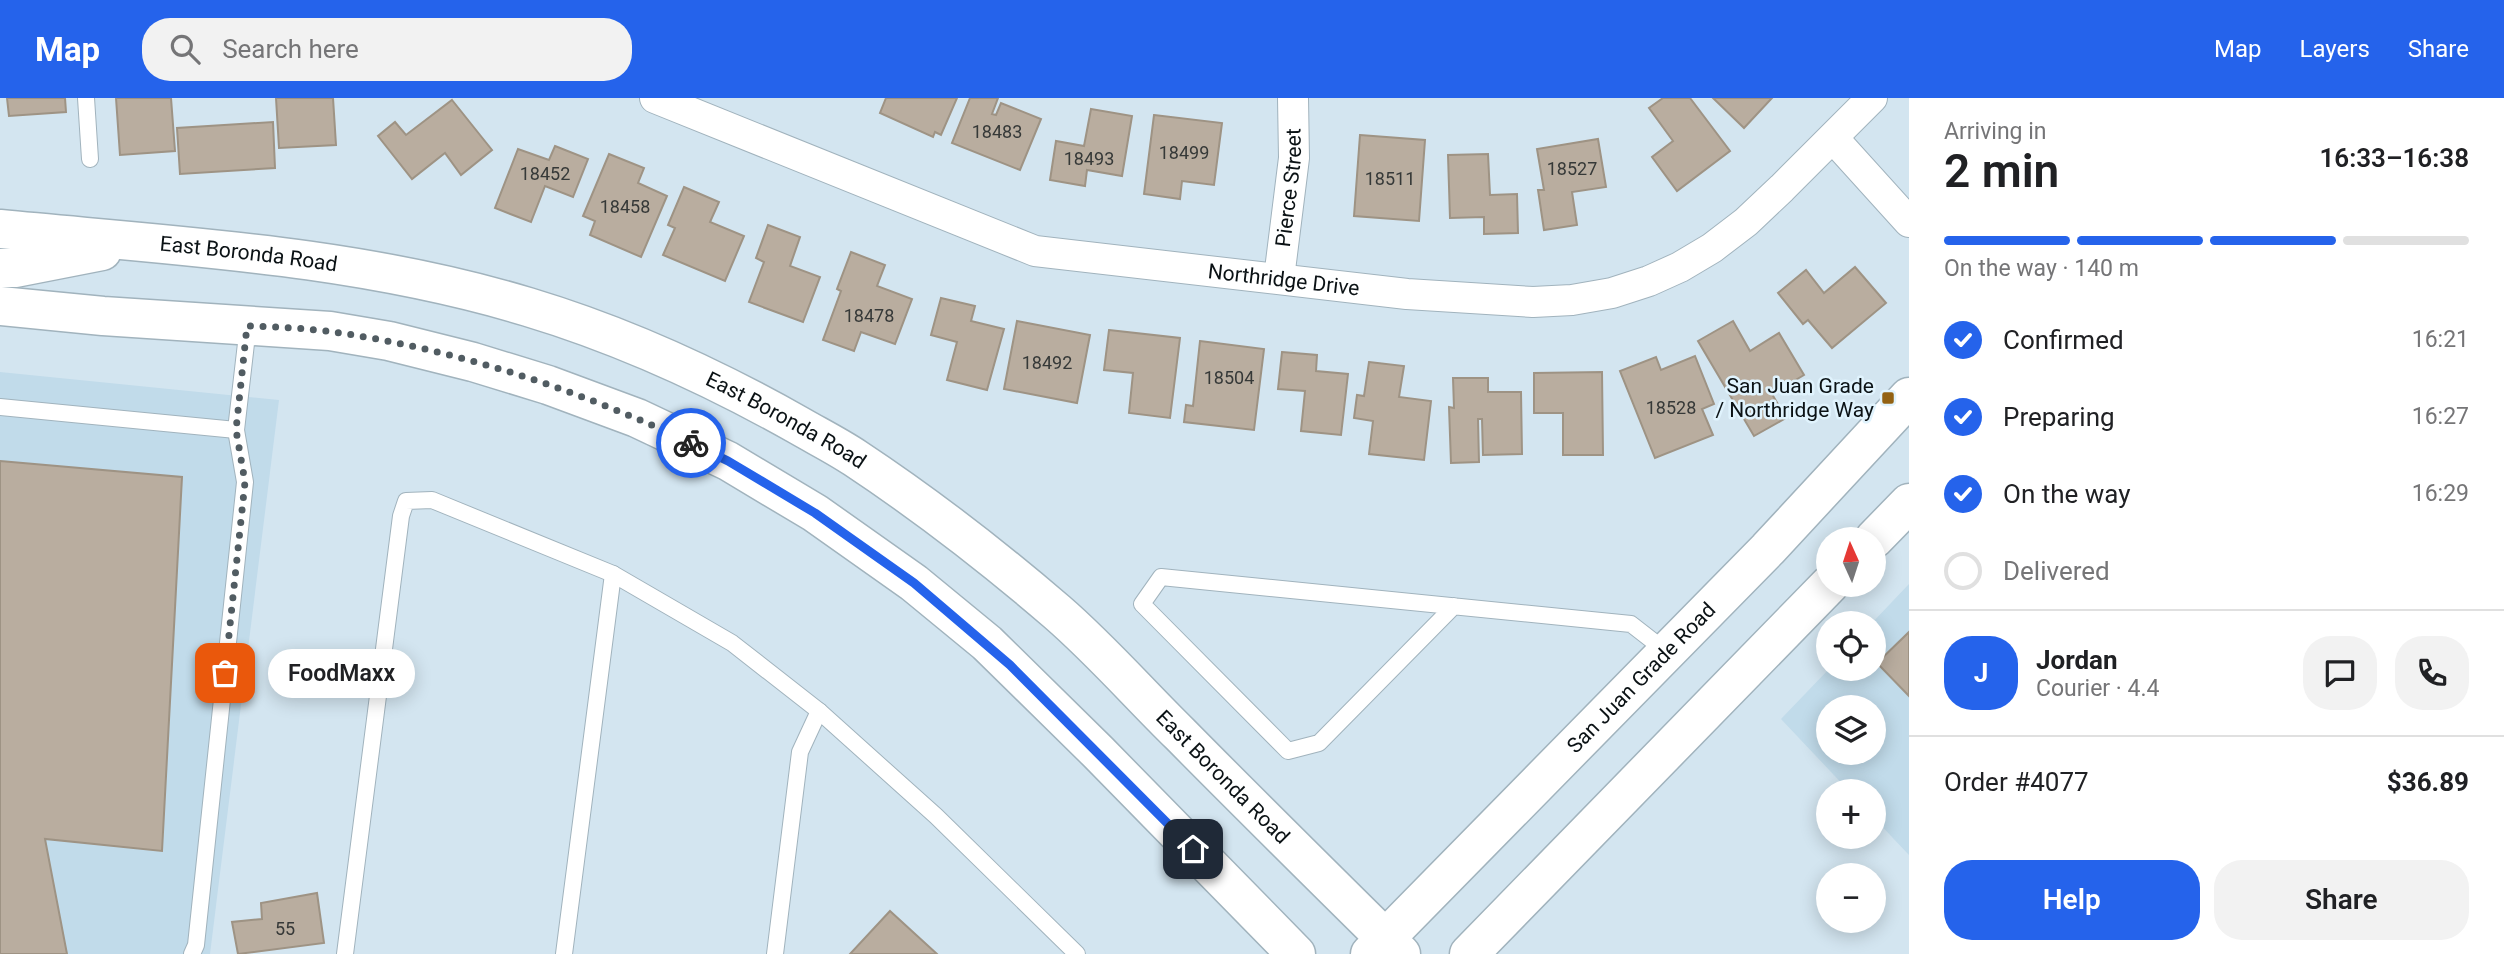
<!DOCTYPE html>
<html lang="en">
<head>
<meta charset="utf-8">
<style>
	:root { --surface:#fff; --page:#f2f2f2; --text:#202124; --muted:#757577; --line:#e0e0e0; --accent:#2563eb }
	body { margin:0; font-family:Roboto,sans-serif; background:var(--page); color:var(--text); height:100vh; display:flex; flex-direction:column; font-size:26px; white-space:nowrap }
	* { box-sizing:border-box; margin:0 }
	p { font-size:23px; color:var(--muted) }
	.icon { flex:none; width:38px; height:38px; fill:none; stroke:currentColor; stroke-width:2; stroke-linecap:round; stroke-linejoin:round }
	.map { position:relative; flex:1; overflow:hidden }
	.details { display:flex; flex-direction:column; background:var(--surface); width:595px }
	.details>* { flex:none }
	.needle { width:46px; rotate:357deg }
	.buttons { position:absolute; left:1816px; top:429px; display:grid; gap:14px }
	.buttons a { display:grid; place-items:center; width:70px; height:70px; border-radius:50%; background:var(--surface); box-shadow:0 4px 18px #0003; font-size:35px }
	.pin { position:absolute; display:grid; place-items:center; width:60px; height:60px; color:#fff; margin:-30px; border-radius:14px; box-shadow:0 4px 10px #0006 }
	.courier { position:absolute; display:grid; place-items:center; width:70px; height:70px; margin:-35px; border:5px solid #2563eb; border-radius:50%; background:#fff; color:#222; box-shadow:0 2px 9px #0007 }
	.bubble { position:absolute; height:49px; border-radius:24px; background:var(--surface); box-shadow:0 4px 18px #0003; font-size:23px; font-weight:600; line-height:49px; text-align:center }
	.overview em { font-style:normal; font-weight:600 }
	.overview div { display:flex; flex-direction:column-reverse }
	.overview { display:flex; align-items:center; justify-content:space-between; height:119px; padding:0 35px }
	h1 { font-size:46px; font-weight:600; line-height:52px }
	.bar { display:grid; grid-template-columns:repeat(4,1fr); gap:10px 7px; align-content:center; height:84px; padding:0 35px }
	.bar i { height:9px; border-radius:5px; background:var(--line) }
	.bar .active { background:var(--accent) }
	.bar p { grid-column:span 4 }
	.line { display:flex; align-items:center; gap:18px; padding:0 35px; border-top:2px solid var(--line) }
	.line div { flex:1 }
	.round { display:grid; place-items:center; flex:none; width:74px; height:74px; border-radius:28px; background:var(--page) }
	ol { padding:0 35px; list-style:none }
	li { display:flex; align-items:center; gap:21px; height:77px }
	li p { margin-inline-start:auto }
	li .icon { padding:7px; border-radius:50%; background:var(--accent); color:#fff; stroke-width:4 }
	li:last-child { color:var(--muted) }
	li i { width:38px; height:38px; border:4px solid var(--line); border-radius:50% }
	.cta { display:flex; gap:14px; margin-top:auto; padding:14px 35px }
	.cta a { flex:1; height:80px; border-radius:28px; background:var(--accent); color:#fff; font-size:28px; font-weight:600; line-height:80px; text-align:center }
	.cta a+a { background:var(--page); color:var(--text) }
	header { display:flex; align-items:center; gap:42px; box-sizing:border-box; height:98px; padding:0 35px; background:var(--accent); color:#fff }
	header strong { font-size:33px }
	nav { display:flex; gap:38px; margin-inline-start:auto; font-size:24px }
	.search { width:490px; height:63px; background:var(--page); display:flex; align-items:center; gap:18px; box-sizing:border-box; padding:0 24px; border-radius:28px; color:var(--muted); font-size:26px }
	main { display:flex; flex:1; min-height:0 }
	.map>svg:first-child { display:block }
	.built { fill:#c1dbea; fill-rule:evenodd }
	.building { fill:#b9ad9f; stroke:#9e9384; stroke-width:2 }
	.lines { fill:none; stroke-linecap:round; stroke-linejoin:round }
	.service-casing { stroke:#a1b3bd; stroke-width:18 }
	.minor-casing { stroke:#a1b3bd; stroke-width:32 }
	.secondary-casing { stroke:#a1b3bd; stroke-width:41 }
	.service { stroke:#fff; stroke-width:16 }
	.minor { stroke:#fff; stroke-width:30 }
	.secondary { stroke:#fff; stroke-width:38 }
	.done { stroke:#515c62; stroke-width:7; stroke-dasharray:0 12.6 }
	.route { stroke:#2563eb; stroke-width:9 }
	.poi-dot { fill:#936213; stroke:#e0f3fd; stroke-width:2.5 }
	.labels { text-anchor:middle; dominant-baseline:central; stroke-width:5; stroke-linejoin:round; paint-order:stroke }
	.number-label { font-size:18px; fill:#363938 }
	.street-label { font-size:21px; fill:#0b1215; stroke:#e0f3fd }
	.poi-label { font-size:21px; fill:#0b1215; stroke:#e0f3fd; text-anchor:end }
</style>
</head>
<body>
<header>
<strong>Map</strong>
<div class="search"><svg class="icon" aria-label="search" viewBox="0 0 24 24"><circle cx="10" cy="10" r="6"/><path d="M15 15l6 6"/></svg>Search here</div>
<nav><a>Map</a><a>Layers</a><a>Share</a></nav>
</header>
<main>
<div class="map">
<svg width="1909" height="856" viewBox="0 0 1909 856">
	<rect width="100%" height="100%" fill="#d3e5f0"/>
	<g class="built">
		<path d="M0 274 279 302 210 856H0Z"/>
		<path d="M1909 486V757L1874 720V693H1849L1781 621 1829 571 1874 570V525H1872ZM1829 609H1874V654H1829Z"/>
	</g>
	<g class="building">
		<path d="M7 0H65L66 14 9 18Z"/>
		<path d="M116 0H171L175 53 120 57Z"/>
		<path d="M276 0H333L336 47 279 50Z"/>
		<path d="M886 0H957L941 37 935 34 933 39 880 15Z"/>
		<path d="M970 0H998L992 16 996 17 1001 5 1041 21 1020 72 952 45Z"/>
		<path d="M1663 0H1690L1730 53 1677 93 1652 59 1673 43 1649 10Z"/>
		<path d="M1713 0H1772L1744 30Z"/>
		<path d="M452 2 492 52 461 77 445 55 412 81 378 38 395 24 406 37Z"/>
		<path d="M1091 11 1132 18 1122 78 1087 72 1085 88 1050 82 1056 43 1084 48Z"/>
		<path d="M1154 17 1222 25 1214 87 1182 83 1180 101 1144 96Z"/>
		<path d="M273 24 275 70 180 76 177 30Z"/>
		<path d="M1360 37 1425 42 1419 123 1354 118Z"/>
		<path d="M1598 41 1606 89 1572 94 1577 127 1544 132 1538 92H1544L1537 51Z"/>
		<path d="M555 48 588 61 573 99 545 88 531 124 495 110 518 51 549 62Z"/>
		<path d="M609 56 644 70 638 85 667 98 641 159 590 137 595 123 583 118Z"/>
		<path d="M1488 56 1490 97 1517 96 1518 135 1484 136V119L1450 120 1448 57Z"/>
		<path d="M684 89 719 104 710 124 744 138 725 183 663 157 675 130 668 127Z"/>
		<path d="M768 127 800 139 790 168 820 179 803 224 749 204 764 164 756 160Z"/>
		<path d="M851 154 885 167 877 188 912 201 895 246 861 234 854 253 823 242 841 193 837 191Z"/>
		<path d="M1855 169 1886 205 1832 250 1808 222 1803 226 1778 195 1806 172 1824 195Z"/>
		<path d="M941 200 975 208 971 223 1004 231 987 292 947 282 957 244 931 237Z"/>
		<path d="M1017 223 1090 237 1077 305 1004 291Z"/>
		<path d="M1733 223 1750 253 1779 235 1804 277 1772 296 1786 320 1754 338 1698 243Z"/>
		<path d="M1109 232 1180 240 1170 320 1129 315 1133 275 1104 272Z"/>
		<path d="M1200 243 1264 251 1254 332 1184 324 1186 307 1193 308Z"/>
		<path d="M1282 254 1317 257 1316 273 1348 276 1341 337 1301 333 1305 293 1278 291Z"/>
		<path d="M1695 258 1714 306 1702 311 1713 337 1655 360 1620 273 1656 259 1661 272Z"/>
		<path d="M1369 264 1404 268 1399 299 1431 303 1424 362 1369 356 1373 323 1354 320 1357 297 1364 298Z"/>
		<path d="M1602 274 1603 357H1563V315H1534V275Z"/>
		<path d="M1453 280H1488V294H1521L1522 356 1483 357 1482 321H1478L1479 364 1451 365 1449 309 1454 310Z"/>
		<path d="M0 363 182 379 162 753 45 741 67 856H0Z"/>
		<path d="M1909 534V598L1877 565Z"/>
		<path d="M317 795 324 845 238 856 232 824 262 821 261 805Z"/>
		<path d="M890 813 937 856H850Z"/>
	</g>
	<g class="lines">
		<g class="service-casing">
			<g id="service">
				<path d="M86 0 90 61"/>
				<path d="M0 309 236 332"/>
				<path d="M1454 508 1319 645 1288 653 1142 506 1161 479 1631 526 1667 554"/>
				<path d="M192 856 196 847 245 384 236 332 248 228"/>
				<path d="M345 856 401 418 406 403 432 402 613 476 732 545 819 613 936 718 1077 856"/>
				<path d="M564 856 613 476"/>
				<path d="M775 856 800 654 819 613"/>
			</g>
		</g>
		<g class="minor-casing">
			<g id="minor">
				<path id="s1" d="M655 0 1035 153 1407 196 1533 204 1572 202 1612 195 1649 183 1680 169 1712 150 1746 124 1782 90 1872 0"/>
				<path d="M1833 40 1909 124"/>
				<path id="s2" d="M1279 180 1294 60 1293 0"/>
			</g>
		</g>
		<g class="secondary-casing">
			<g id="secondary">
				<path id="s3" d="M0 131C176 148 357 157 528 209 621 237 713 279 798 327 817 338 837 348 855 360 926 407 993 459 1057 514 1101 552 1139 596 1180 636 1253 710 1327 783 1401 856"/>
				<path d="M0 170H15L102 153"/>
				<path d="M0 208 103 218 330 233 389 243 473 264 548 287 637 320 728 363 815 415 914 485 987 545 1098 654 1296 856"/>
				<path d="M1874 441 1909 405"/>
				<path id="s4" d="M1370 856 1768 451 1909 299"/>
				<path d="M1469 856 1830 486"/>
			</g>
		</g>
		<use href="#service" class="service"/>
		<use href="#minor" class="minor"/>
		<use href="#secondary" class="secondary"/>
	</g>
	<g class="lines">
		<path class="done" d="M225 575 245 384 236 332 247 228C276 229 305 230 333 234 456 251 579 292 691 345"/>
		<path class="route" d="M691 345 728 363 815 415 914 485 1010 567 1193 751"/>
	</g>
	<rect class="poi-dot" x="1881" y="293" width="14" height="14" rx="3.5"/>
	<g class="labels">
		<g class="number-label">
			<text x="997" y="33">18483</text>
			<text x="1184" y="54">18499</text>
			<text x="1089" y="60">18493</text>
			<text x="1572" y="70">18527</text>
			<text x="545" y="75">18452</text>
			<text x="1390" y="80">18511</text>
			<text x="625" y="108">18458</text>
			<text x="869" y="217">18478</text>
			<text x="1047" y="264">18492</text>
			<text x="1229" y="279">18504</text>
			<text x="1671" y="309">18528</text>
			<text x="285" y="830">55</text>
		</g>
		<g class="street-label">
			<text stroke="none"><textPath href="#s2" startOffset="91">Pierce Street</textPath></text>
			<text stroke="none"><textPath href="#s3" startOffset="250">East Boronda Road</textPath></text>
			<text stroke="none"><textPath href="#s1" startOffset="660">Northridge Drive</textPath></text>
			<text stroke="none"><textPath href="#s3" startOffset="817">East Boronda Road</textPath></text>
			<text stroke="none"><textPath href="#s4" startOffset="387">San Juan Grade Road</textPath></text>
			<text stroke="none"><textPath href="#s3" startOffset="1384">East Boronda Road</textPath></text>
		</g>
		<g class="poi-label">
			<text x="1874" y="288">San Juan Grade<tspan x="1874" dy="24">/ Northridge Way</tspan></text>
		</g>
	</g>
</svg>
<div class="buttons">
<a><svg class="needle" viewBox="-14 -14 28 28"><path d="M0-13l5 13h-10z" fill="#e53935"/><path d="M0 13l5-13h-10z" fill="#757577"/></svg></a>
<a><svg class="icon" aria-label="locate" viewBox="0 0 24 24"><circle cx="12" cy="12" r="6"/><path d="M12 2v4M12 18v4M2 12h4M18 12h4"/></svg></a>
<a><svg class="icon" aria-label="layers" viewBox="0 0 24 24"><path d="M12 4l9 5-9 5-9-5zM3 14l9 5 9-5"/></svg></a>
<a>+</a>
<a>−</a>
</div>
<div class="pin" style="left:225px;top:575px;background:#ea580c"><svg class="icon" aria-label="bag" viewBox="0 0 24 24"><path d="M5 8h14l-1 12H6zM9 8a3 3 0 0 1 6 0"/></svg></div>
<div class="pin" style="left:1193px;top:751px;background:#1f2937"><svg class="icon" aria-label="home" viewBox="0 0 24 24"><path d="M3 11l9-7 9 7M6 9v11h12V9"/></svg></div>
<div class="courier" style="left:691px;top:345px"><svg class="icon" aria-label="bike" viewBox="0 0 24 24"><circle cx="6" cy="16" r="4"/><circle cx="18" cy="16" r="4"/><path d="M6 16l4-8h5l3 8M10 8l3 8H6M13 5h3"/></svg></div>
<div class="bubble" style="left:268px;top:551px;width:147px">FoodMaxx</div>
</div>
<section class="details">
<div class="overview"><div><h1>2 min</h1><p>Arriving in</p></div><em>16:33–16:38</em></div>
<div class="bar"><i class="active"></i><i class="active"></i><i class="active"></i><i></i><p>On the way · 140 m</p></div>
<ol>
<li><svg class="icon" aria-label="check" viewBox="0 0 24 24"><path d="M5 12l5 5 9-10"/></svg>Confirmed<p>16:21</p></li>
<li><svg class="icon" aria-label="check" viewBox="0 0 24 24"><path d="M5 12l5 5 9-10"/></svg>Preparing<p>16:27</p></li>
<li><svg class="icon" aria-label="check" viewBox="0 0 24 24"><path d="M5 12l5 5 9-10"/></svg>On the way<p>16:29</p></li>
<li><i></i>Delivered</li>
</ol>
<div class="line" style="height:126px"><b class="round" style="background:var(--accent);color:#fff">J</b><div><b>Jordan</b><p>Courier · 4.4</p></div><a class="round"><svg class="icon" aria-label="chat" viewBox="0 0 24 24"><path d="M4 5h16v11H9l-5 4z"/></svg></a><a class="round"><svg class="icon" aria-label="phone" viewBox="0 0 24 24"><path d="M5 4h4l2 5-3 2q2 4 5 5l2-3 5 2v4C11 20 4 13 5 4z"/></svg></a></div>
<div class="line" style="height:91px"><div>Order #4077</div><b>$36.89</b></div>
<div class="cta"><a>Help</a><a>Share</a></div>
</section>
</main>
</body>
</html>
